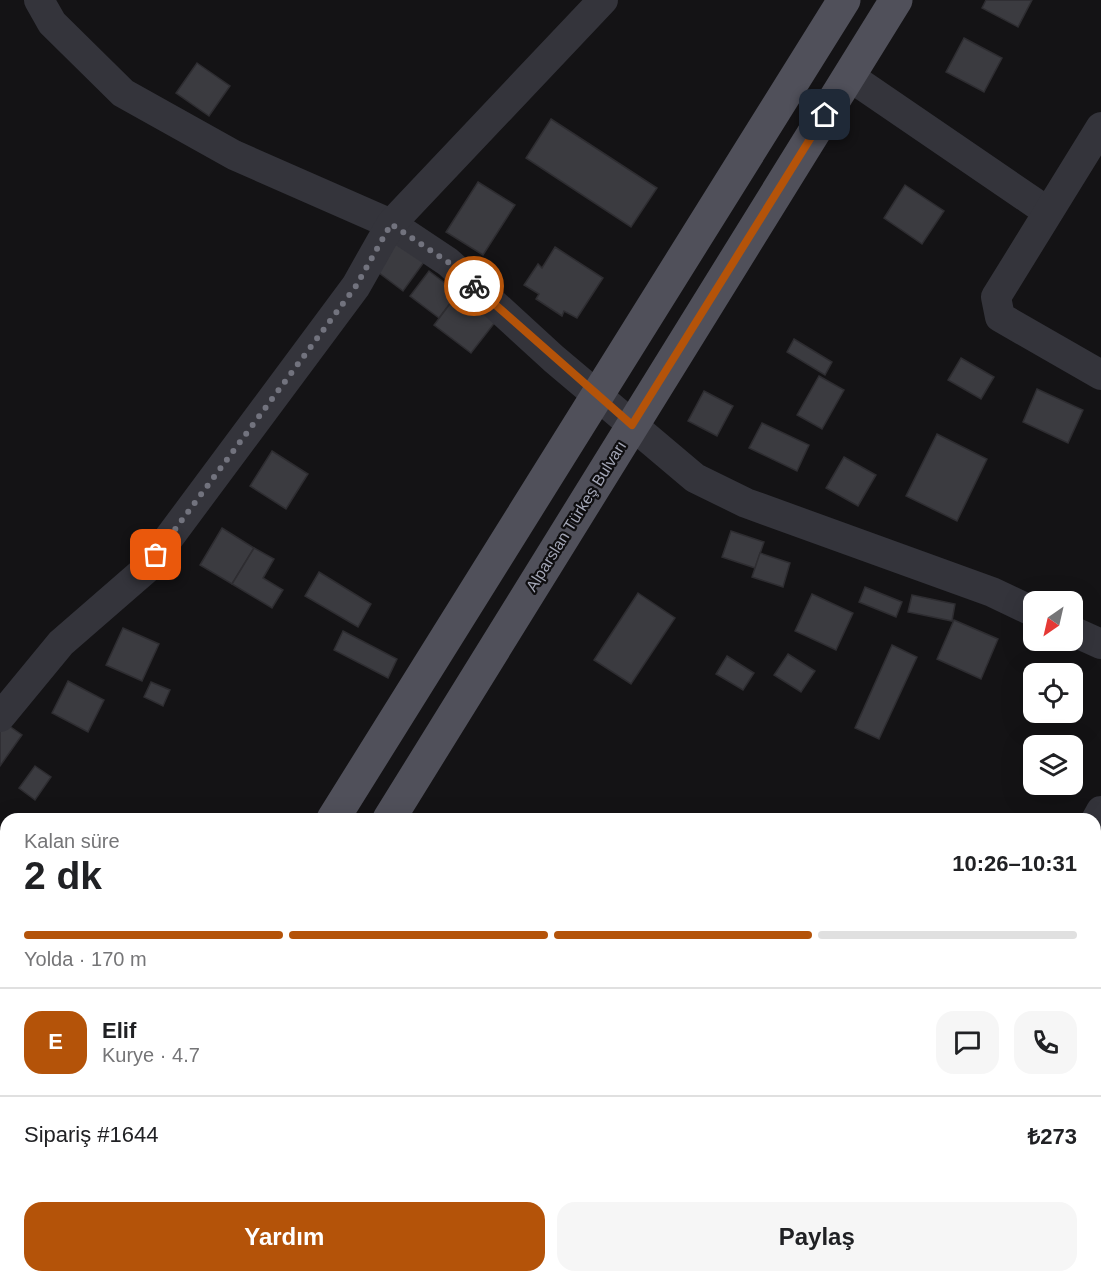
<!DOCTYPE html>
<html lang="tr">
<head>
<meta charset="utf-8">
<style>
	:root { --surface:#fff; --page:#f6f6f6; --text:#202124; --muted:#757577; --line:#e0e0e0; --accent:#b45309 }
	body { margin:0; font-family:Helvetica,sans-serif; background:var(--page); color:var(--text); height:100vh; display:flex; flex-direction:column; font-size:22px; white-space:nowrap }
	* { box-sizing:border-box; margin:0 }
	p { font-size:20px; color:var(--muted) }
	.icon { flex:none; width:33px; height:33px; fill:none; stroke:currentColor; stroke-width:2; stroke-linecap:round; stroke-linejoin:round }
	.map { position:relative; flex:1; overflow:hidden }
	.drawer { position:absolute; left:0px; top:813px; width:1101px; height:470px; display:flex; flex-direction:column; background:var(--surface); border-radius:18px 18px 0 0; box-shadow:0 6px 24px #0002 }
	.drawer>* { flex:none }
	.needle { width:39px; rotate:214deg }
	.tools { position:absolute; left:1023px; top:591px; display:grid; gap:12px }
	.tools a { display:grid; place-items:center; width:60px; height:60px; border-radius:12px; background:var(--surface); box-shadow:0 6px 24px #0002; font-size:30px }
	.pin { position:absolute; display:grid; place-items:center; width:51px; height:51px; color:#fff; margin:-26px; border-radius:12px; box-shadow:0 3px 9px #0006 }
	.courier { position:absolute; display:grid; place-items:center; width:60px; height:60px; margin:-30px; border:4px solid #b45309; border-radius:50%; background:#fff; color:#222; box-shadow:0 2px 8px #0007 }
	.head em { font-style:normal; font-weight:800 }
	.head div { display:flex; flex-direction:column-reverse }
	.head { display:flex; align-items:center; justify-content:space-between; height:102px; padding:0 24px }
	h1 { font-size:39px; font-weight:800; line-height:45px }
	.bar { display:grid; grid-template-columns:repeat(4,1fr); gap:9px 6px; align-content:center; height:72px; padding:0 24px }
	.bar i { height:8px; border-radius:4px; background:var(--line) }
	.bar .current { background:var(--accent) }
	.bar p { grid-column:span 4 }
	.line { display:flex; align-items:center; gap:15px; padding:0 24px; border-top:2px solid var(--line) }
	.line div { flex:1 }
	.round { display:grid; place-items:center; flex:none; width:63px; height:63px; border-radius:18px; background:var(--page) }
	.cta { display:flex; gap:12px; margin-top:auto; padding:12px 24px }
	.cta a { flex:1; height:69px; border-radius:18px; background:var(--accent); color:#fff; font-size:24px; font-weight:800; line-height:69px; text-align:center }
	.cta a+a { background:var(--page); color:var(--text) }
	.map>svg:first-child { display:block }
	.building { fill:#3b3b40; stroke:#2e2d31; stroke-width:1.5 }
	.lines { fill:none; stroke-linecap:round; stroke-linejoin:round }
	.minor { stroke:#34343b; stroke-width:30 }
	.major { stroke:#50505a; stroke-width:33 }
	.done { stroke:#72737e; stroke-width:6; stroke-dasharray:0 10.8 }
	.route { stroke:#b45309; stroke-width:8 }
	.labels { text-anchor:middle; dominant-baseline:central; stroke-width:4.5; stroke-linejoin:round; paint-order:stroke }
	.street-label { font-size:16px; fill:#a4a7b7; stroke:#0f0e10 }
</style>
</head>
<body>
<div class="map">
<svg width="1101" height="1282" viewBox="0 0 1101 1282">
	<rect width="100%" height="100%" fill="#141315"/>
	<g class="building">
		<path d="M986 0H1032L1018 27 982 8Z"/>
		<path d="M964 38 1002 58 984 92 946 72Z"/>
		<path d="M197 63 230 86 209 116 176 93Z"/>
		<path d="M551 119 657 188 631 227 526 158Z"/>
		<path d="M478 182 515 205 483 255 446 232Z"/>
		<path d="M905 185 944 211 922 244 884 218Z"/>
		<path d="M390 238 424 262 403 291 370 266Z"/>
		<path d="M555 247 603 278 577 318 564 311 562 316 536 299 539 294 524 285 538 264 542 268Z"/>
		<path d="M429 271 458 293 439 318 410 296Z"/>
		<path d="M458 293 496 321 471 353 434 325Z"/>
		<path d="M794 339 832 362 825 375 787 352Z"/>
		<path d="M961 358 994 377 981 399 948 380Z"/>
		<path d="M819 376 844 390 822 429 797 415Z"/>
		<path d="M1037 389 1083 410 1068 443 1023 422Z"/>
		<path d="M704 391 733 406 717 436 688 421Z"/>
		<path d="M762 423 809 445 797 471 749 448Z"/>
		<path d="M937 434 987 459 957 521 906 496Z"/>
		<path d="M272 451 308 474 286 509 250 486Z"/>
		<path d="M844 457 876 475 858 506 826 488Z"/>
		<path d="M222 528 254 548 232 584 200 565Z"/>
		<path d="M731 531 764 542 755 568 722 557Z"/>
		<path d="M254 548 274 559 263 578 283 590 272 608 232 584Z"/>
		<path d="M760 553 790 563 783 587 752 577Z"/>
		<path d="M319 572 371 604 358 627 305 596Z"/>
		<path d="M865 587 902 602 896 617 859 602Z"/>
		<path d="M638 593 675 618 631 684 594 660Z"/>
		<path d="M812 594 853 613 836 650 795 631Z"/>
		<path d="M912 595 955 604 952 621 908 612Z"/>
		<path d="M954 620 998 639 981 679 937 659Z"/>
		<path d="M123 628 159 644 142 681 106 665Z"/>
		<path d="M343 631 397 659 388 678 334 650Z"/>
		<path d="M892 645 917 657 879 739 855 728Z"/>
		<path d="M788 654 815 671 801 692 774 675Z"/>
		<path d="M727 656 754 673 743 690 716 674Z"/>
		<path d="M68 681 104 700 88 732 52 713Z"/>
		<path d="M151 682 170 690 163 706 144 697Z"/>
		<path d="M5 723 22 735 0 766V730Z"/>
		<path d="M35 766 51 777 35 800 19 788Z"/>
		<path d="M0 845 6 848V925L0 921Z"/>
		<path d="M1095 950 1101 953V989L1095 999Z"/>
		<path d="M1095 1064 1101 1068V1084L1095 1095Z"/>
		<path d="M0 1186 6 1189V1237L0 1247Z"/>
	</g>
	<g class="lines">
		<g class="minor">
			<path d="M39 0 52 23 123 93 234 155 391 224 448 262 554 359 695 478 746 503 992 592 1034 612"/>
			<path d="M849 76 1048 212"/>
			<path d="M1101 127 996 297 1000 317 1101 375"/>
			<path d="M1072 631 1101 644"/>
			<path d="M0 717 61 643 145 570 356 286 391 224 603 0"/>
			<path d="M1095 822 1101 811"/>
			<path d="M878 1282 880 1276"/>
		</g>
		<g class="major">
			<path d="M333 819 844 0"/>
			<path d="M389 819 896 0"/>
			<path d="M43 1282 46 1276"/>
			<path d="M105 1282 108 1276"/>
		</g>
	</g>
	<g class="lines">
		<path class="done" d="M156 555 356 286 391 224 448 262 474 286"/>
		<path class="route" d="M474 286 632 425 825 115"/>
	</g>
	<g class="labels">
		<g class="street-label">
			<text transform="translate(576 516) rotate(-58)">Alparslan Türkeş Bulvarı</text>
		</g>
	</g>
</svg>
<div class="tools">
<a><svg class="needle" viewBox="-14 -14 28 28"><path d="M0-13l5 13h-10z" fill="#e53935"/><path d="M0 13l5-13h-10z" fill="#757577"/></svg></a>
<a><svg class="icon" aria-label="locate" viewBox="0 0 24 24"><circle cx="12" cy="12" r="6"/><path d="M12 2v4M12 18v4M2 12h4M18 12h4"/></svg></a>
<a><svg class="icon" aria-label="layers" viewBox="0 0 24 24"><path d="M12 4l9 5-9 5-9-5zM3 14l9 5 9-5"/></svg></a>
</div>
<div class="pin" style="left:156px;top:555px;background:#ea580c"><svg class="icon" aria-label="bag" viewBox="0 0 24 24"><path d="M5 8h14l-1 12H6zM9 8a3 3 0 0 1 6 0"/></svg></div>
<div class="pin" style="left:825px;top:115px;background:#1f2937"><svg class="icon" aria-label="home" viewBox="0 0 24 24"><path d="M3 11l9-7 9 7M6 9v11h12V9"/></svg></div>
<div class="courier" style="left:474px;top:286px"><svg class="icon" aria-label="bike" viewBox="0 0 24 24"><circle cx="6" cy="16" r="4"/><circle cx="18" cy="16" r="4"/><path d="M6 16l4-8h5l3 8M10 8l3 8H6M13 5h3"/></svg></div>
<section class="drawer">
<div class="head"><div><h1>2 dk</h1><p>Kalan süre</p></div><em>10:26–10:31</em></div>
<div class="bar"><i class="current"></i><i class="current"></i><i class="current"></i><i></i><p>Yolda · 170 m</p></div>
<div class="line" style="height:108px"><b class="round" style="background:var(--accent);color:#fff">E</b><div><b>Elif</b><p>Kurye · 4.7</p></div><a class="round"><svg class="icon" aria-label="chat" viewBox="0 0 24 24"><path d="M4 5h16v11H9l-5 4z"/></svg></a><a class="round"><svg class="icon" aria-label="phone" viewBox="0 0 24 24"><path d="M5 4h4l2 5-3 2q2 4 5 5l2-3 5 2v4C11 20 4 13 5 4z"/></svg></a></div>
<div class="line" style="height:78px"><div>Sipariş #1644</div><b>₺273</b></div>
<div class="cta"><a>Yardım</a><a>Paylaş</a></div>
</section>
</div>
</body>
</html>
